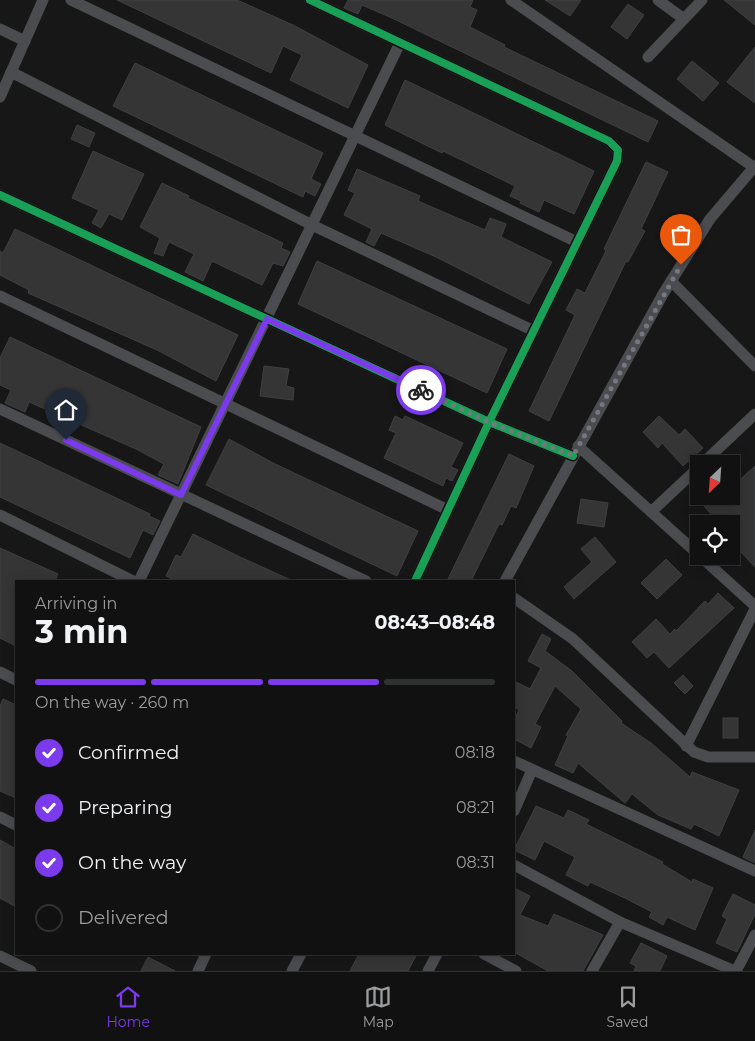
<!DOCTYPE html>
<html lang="en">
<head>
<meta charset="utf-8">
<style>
	:root { --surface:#111; --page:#1a1a1a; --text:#f1f3f6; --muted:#9c9d9f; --line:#303131; --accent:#7c3aed }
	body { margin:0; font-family:Montserrat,sans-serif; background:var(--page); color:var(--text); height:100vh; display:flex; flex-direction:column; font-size:19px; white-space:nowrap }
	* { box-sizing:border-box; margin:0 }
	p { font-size:16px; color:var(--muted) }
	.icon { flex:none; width:28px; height:28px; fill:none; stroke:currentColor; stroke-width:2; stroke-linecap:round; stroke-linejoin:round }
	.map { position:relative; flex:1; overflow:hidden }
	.details { position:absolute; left:15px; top:580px; width:500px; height:375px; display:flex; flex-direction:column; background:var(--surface); border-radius:0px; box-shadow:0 2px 12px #0003,0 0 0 1px var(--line) }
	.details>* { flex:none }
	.needle { width:32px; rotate:205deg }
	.tools { position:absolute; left:690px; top:455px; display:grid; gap:10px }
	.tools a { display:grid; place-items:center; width:50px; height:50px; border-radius:0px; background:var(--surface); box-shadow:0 2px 12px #0003,0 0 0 1px var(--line); font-size:25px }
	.pin { position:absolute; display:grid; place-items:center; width:42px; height:42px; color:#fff; margin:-51px -21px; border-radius:50% 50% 50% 0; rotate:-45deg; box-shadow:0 0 5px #0007 }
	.pin .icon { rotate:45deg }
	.courier { position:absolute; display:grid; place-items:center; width:50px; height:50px; margin:-25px; border:4px solid #7c3aed; border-radius:50%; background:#fff; color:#222; box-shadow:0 1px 6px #0007 }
	.overview em { font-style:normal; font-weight:700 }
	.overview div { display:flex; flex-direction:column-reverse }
	.overview { display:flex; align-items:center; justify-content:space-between; height:85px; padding:0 20px }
	h1 { font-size:32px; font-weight:700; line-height:38px }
	.bar { display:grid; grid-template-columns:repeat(4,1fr); gap:8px 5px; align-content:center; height:60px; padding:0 20px }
	.bar i { height:6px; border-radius:4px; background:var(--line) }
	.bar .current { background:var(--accent) }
	.bar p { grid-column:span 4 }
	ol { padding:0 20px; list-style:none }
	li { display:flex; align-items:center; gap:15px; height:55px }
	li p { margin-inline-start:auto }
	li .icon { padding:5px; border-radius:50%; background:var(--accent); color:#fff; stroke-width:4 }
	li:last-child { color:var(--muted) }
	li i { width:28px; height:28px; border:2px solid var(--line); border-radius:50% }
	.dock { display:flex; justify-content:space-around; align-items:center; height:70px; border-top:1px solid var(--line); background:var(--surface); font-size:14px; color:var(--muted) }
	.dock a { display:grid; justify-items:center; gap:2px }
	.dock .current { color:var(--accent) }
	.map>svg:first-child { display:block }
	.building { fill:#353536; stroke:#3f4043 }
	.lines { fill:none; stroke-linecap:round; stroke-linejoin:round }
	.street { stroke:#4b4c50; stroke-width:11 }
	.cycleway-casing { stroke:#111113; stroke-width:11 }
	.cycleway { stroke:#1a9f57; stroke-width:8 }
	.done { stroke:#757880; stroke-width:5; stroke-dasharray:0 9 }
	.route { stroke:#7c3aed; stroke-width:6 }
</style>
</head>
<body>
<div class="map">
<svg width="755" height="971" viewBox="0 0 755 971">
	<rect width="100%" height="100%" fill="#171717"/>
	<g class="building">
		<path d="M117 0H237L293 25 368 65 348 108 290 80 302 55 283 46 271 73Z"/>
		<path d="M348 0H473L470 7 477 10 470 27 505 45 504 47 658 121 648 142 392 18 362 5 358 14 344 8Z"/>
		<path d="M545 0H581L570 16Z"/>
		<path d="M724 0H755V25Z"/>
		<path d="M628 4 644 15 627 39 611 27Z"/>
		<path d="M755 47V103L727 82Z"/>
		<path d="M692 61 719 83 703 101 677 79Z"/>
		<path d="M135 63 323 153 311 179 321 184 315 196 305 191 303 197 113 106Z"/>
		<path d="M405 80 594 171 574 214 544 200 539 212 520 203 521 201 510 196 515 186 443 151 442 153 385 125Z"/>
		<path d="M77 125 95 133 89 147 71 139Z"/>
		<path d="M93 151 144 174 122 220 109 214 101 228 92 223 99 210 72 198Z"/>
		<path d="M646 162 668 172 641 229 645 231 628 262 626 261 549 421 529 411 575 315 566 310 577 289 585 293 606 251 604 249Z"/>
		<path d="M357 169 420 196 418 201 485 230 490 218 506 224 501 237 552 262 529 304 436 257 381 233 374 246 366 242 372 229 344 215 355 193 348 190Z"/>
		<path d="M162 183 189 196 188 198 283 243 281 248 290 252 283 266 273 263 262 285 212 261 203 281 185 272 194 254 169 242 163 256 154 253 160 238 140 227Z"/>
		<path d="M15 229 238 335 216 381 157 350 28 293 29 290 0 275V251L3 253Z"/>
		<path d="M317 261 507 349 487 393 298 304Z"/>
		<path d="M10 337 201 427 178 484 158 475 164 464 136 449 29 402 25 412 5 403 11 390 0 385V358Z"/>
		<path d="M264 366 289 369 286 386 294 388 293 400 260 396Z"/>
		<path d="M395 416 403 420 405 416 463 443 451 467 458 470 452 481 446 478 443 486 384 458 396 433 389 430Z"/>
		<path d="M659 416 679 435 685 429 703 448 683 466 662 443 658 448 643 432Z"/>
		<path d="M229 439 275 464 418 531 397 576 206 485Z"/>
		<path d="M0 443 150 514 149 516 160 521 153 535 143 530 130 558 0 497Z"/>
		<path d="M509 454 534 466 516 508 511 506 502 525 499 524 471 581H447Z"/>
		<path d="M755 466V567L740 551 731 560V524H720L695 496H731V488Z"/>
		<path d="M581 499 608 503 604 527 577 523Z"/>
		<path d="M193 534 240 557 293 581H176L166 576 176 555 181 557Z"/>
		<path d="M595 537 616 562 574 599 564 587 592 562 581 549Z"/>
		<path d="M0 548 58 574 55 581H16V646L0 638Z"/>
		<path d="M666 559 682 575 657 599 641 583Z"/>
		<path d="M718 593 734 608 669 668 654 652 647 658 632 642 656 619 670 634 675 629 676 631 705 601 708 604Z"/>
		<path d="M542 634 551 639 545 651 572 671 622 721 621 723 651 743 690 777 692 772 739 790 719 836 694 824 691 829 658 815 632 794 625 803 578 763 573 773 555 765 568 736 566 735 581 709 555 686 535 724 541 727 531 748 514 739V721L519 710 514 706V681L530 689 541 668 528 661Z"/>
		<path d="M683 675 693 686 685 694 674 683Z"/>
		<path d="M3 699 16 705V798L0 791V706Z"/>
		<rect x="723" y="718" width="15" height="20"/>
		<path d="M536 806 564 818 568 810 589 820 586 824 663 862 662 864 692 882 693 879 713 888 695 930 667 917 663 925 649 917 652 912 627 899 590 882 588 886 566 875 575 857 544 841 535 860 514 850Z"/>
		<path d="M755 830V863L743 857Z"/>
		<path d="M0 840 16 849V907L0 898Z"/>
		<path d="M514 888 530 896 520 915 548 926 554 914 603 935 583 971H548L514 952Z"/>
		<path d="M733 894 755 905V914L737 952 716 943 727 919 722 916Z"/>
		<path d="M641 943 667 956 660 971H634L636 966 630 963Z"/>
		<path d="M359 954H417L408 971H350Z"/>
		<path d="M148 957 175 971H141Z"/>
	</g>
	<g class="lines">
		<g class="street">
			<path d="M71 0 577 242"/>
			<path d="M310 0 609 141 618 150 617 161 489 422 415 581"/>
			<path d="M511 0 755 168"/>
			<path d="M658 0 684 19"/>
			<path d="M0 29 25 41"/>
			<path d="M648 57 702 0"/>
			<path d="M11 72 312 225 534 331"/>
			<path d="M0 97 43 0"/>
			<path d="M0 195 489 422 573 456"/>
			<path d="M671 281 755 366"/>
			<path d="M0 296 448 510"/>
			<path d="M0 409 366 581"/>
			<path d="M578 446 699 555"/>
			<path d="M702 464 755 414"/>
			<path d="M651 512 699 467"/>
			<path d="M0 515 133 581"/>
			<path d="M700 556 755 606"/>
			<path d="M139 581 400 43"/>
			<path d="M505 581 663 294 710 219 755 166"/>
			<path d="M514 598 573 639 694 752 708 757H755"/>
			<path d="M0 672 16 680"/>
			<path d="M686 746 755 609"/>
			<path d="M514 761 755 871"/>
			<path d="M514 811 532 770"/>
			<path d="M0 817 16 825"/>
			<path d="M514 865 620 922 735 971"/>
			<path d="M484 954 516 971"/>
			<path d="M0 956 31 971"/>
			<path d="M198 971 206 954"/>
			<path d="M292 971 301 954"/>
			<path d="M428 971 437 954"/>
			<path d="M592 971 620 922"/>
			<path d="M736 971 755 935"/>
		</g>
		<g class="cycleway-casing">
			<g id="cycleway">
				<path d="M310 0 609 141 618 150 617 161 489 422 415 581"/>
				<path d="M0 195 489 422 573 456"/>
			</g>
		</g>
		<use href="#cycleway" class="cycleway"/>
	</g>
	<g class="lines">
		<path class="done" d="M421 390 489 422 573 456 681 265"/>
		<path class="route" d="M66 440 181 495 267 319 421 390"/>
	</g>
</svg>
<div class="tools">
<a><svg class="needle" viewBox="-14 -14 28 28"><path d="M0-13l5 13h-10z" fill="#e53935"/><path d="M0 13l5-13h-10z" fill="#9c9d9f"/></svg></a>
<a><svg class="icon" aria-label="locate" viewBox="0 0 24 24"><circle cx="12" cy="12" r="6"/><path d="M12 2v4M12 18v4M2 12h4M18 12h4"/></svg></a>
</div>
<div class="pin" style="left:681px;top:265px;background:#ea580c"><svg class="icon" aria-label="bag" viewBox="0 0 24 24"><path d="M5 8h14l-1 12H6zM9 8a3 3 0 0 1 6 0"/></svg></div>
<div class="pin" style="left:66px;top:440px;background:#1f2937"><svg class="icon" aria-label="home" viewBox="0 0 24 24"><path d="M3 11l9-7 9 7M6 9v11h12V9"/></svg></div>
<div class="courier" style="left:421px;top:390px"><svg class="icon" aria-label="bike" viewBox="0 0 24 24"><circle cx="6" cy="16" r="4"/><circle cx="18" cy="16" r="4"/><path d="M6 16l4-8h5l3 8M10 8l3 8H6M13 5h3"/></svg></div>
<section class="details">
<div class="overview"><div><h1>3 min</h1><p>Arriving in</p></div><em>08:43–08:48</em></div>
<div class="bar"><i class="current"></i><i class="current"></i><i class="current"></i><i></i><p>On the way · 260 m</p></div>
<ol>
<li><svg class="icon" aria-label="check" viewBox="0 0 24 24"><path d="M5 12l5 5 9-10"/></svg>Confirmed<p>08:18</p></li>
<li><svg class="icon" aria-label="check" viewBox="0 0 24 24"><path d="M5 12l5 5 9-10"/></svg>Preparing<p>08:21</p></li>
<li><svg class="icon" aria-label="check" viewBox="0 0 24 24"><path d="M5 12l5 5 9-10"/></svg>On the way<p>08:31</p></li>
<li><i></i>Delivered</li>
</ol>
</section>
</div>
<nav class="dock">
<a class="current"><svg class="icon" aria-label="home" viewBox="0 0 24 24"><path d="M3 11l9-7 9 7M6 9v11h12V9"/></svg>Home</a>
<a><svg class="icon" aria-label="map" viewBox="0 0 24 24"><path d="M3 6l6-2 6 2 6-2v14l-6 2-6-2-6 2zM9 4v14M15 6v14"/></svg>Map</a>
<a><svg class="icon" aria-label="saved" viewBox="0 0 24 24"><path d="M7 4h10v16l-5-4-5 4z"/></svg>Saved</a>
</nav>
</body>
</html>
